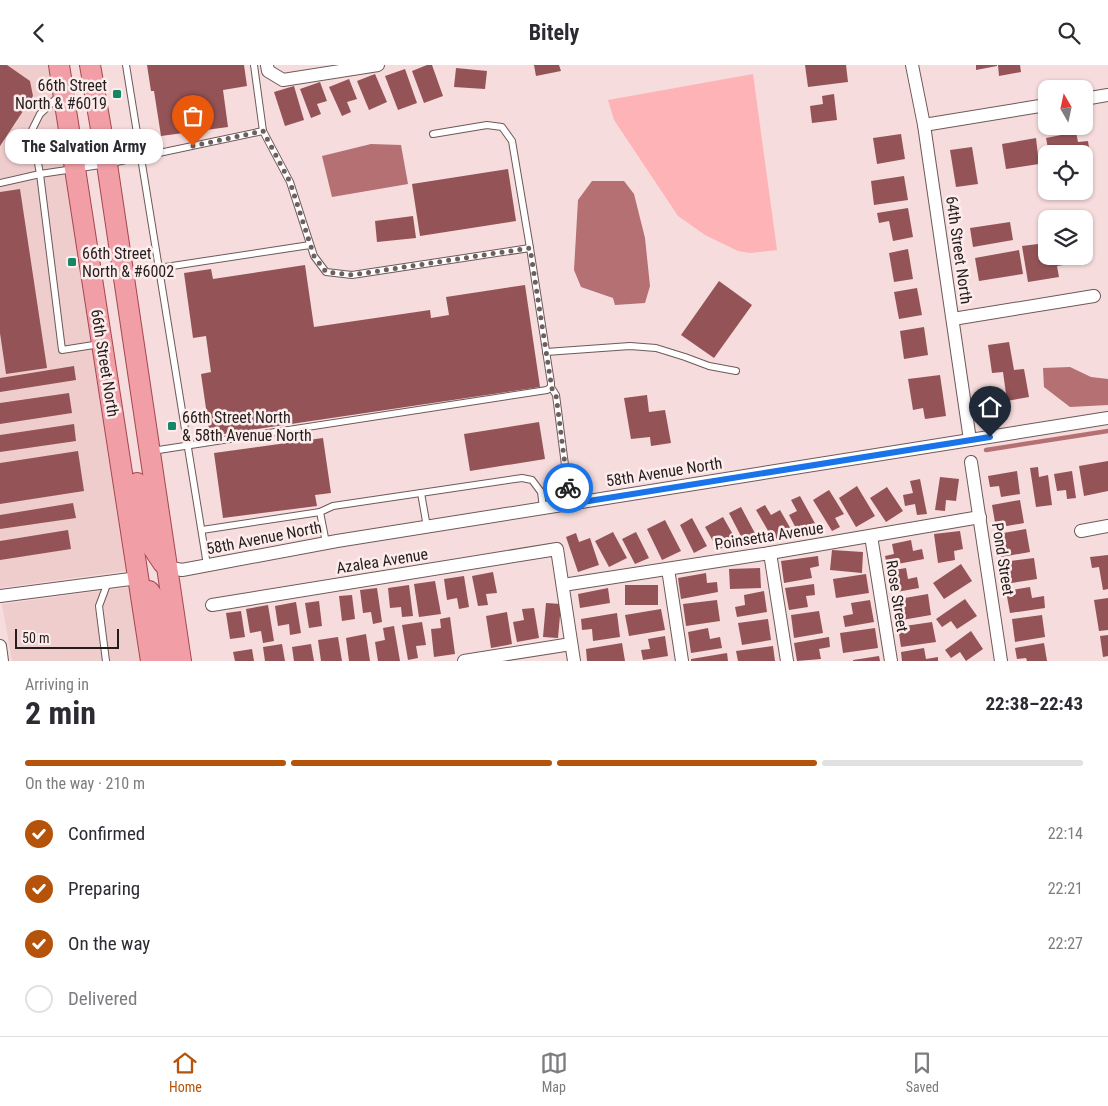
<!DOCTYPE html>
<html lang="en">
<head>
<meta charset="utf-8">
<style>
	:root { --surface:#fff; --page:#f7f7f7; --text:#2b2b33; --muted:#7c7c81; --line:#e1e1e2; --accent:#b45309 }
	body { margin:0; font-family:"Roboto Condensed",sans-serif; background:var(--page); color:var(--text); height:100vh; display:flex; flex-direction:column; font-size:19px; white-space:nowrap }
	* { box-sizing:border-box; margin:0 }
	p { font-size:16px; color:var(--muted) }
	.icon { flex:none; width:28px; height:28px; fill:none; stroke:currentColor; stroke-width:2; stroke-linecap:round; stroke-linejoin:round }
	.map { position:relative; height:596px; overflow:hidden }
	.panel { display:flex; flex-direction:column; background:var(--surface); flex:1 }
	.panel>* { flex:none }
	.needle { width:32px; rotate:351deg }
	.tools { position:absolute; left:1038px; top:15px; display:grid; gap:10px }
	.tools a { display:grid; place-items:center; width:55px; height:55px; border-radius:10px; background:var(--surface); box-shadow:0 1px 4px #0004; font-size:25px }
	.scale { position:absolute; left:15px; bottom:12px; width:104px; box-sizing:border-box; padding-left:5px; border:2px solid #251c1c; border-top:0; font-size:14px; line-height:18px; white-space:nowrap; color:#251c1c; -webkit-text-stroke:4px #fcecec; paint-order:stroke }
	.pin { position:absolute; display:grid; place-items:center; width:42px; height:42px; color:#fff; margin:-51px -21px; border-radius:50% 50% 50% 0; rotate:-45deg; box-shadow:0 0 5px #0007 }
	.pin .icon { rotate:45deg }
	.courier { position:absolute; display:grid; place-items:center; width:50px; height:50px; margin:-25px; border:4px solid #1a73e8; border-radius:50%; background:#fff; color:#222; box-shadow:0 1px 6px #0007 }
	.bubble { position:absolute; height:35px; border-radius:15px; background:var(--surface); box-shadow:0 1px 4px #0004; font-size:16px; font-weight:700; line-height:35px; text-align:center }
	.overview em { font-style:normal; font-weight:700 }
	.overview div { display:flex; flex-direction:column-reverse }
	.overview { display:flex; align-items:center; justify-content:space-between; height:85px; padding:0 25px }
	h1 { font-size:32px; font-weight:700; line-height:38px }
	.bar { display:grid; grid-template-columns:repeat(4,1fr); gap:8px 5px; align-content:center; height:60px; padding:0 25px }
	.bar i { height:6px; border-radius:4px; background:var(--line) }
	.bar .selected { background:var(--accent) }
	.bar p { grid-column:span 4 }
	ol { padding:0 25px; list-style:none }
	li { display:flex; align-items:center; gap:15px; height:55px }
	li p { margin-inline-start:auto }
	li .icon { padding:5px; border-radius:50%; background:var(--accent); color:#fff; stroke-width:4 }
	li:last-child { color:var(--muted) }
	li i { width:28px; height:28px; border:2px solid var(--line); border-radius:50% }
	header { display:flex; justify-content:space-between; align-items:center; height:65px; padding:0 25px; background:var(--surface); font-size:22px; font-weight:700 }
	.tab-bar { display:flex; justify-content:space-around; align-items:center; height:70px; border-top:1px solid var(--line); background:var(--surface); font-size:14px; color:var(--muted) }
	.tab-bar a { display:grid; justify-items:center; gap:2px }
	.tab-bar .selected { color:var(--accent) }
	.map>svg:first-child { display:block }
	.built { fill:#efcdcd }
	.green { fill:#feb4b6 }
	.water { fill:#b47072 }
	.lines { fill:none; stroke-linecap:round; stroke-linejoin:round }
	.stream { stroke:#b47072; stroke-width:4.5 }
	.building { fill:#945356 }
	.service-casing { stroke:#6e5959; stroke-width:8 }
	.minor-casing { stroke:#6e5959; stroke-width:14 }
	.primary-casing { stroke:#a4464f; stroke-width:22 }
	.service { stroke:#fff; stroke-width:6 }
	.minor { stroke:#fff; stroke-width:12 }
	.primary { stroke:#f19ea6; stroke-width:20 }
	.done { stroke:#6e5f5f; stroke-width:5; stroke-dasharray:0 9 }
	.route { stroke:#1a73e8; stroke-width:6 }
	.poi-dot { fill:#158767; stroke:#fcecec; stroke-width:2 }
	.labels { text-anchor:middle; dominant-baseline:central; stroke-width:5; stroke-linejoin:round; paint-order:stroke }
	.poi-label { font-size:16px; fill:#251c1c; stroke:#fcecec; text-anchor:start }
	.street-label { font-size:16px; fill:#251c1c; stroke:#fcecec }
</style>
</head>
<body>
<header><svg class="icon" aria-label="back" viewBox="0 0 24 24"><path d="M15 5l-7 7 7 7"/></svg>Bitely<svg class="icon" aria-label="search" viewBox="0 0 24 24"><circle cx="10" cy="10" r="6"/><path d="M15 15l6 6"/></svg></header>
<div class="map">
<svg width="1108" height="596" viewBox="0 0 1108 596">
	<rect width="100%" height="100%" fill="#f6dcdc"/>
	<g class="built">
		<path d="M0 0H48L126 506 0 523Z"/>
		<path d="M129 522 140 596H12L2 539Z"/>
	</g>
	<path class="green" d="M753 9 777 185 750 188 738 186 705 170 678 151 614 55 608 35Z"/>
	<g class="water">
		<path d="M371 79 401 80 408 119 332 132 322 91Z"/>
		<path d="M592 116H624L634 129 645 173 650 221 645 238 615 240 613 233 581 222 574 205 578 135Z"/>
		<path d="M1070 302 1091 312 1108 314V340L1070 342 1044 322 1043 303Z"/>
	</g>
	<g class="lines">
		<path class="stream" d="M986 385 1108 366"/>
	</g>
	<g class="building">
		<path d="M0 0H7L30 16 33 31 0 81Z"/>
		<path d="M147 0H244L247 21 223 25 228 62 161 71 154 26H151Z"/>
		<path d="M427 0H432L443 31 424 38 412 6Z"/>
		<path d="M534 0H559L561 6 536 11Z"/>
		<path d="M805 0H846L848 17 808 22Z"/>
		<path d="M976 0H997V1L976 5Z"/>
		<path d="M998 0H1020L1021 7 999 11Z"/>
		<path d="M456 3 487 6 485 24 454 22Z"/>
		<path d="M405 4 417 38 398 45 385 11Z"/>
		<path d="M375 9 387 37 369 45 357 16Z"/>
		<path d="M349 14 357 34 347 37 351 47 342 51 329 22Z"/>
		<path d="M320 17 327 36 317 39 321 49 311 53 300 24Z"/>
		<path d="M294 21 304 55 285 61 274 27Z"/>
		<path d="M834 29 837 55 812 58 810 41 823 39 822 31Z"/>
		<path d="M1076 67 1078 77 1088 76 1091 96 1084 97V89H1049L1046 73Z"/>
		<path d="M901 69 905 94 877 99 873 73Z"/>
		<path d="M1036 73 1039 99 1006 104 1002 79Z"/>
		<path d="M972 82 978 119 956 122 950 85Z"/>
		<path d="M508 104 516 156 420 171 412 119Z"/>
		<path d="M904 111 908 135 874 140 871 116Z"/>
		<path d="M20 124 47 303 6 309 0 268V127Z"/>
		<path d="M908 143 913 172 893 176 889 156 879 158 877 148Z"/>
		<path d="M413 151 416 173 377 177 375 156Z"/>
		<path d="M1010 157 1013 175 973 182 970 163Z"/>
		<path d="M1084 171 1089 196 1057 201 1059 212 1028 217 1022 181 1046 178V191H1084Z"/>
		<path d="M908 184 913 214 894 217 889 188Z"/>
		<path d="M1019 185 1023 209 979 216 975 193Z"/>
		<path d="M305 200 314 262 430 245 431 253 449 250 446 232 525 220 540 322 210 371 201 309 211 307 206 271 193 273 184 208 211 204 213 214Z"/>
		<path d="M719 216 752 240 714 293 681 270Z"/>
		<path d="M917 223 922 250 899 254 894 227Z"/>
		<path d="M924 262 928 290 904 294 900 266Z"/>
		<path d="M1009 277 1014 305 1024 304 1029 332 1007 336 1003 307 992 308 988 280Z"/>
		<path d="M74 301 76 315 0 327V313Z"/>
		<path d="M940 310 946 351 925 354 923 343 913 345 908 314Z"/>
		<path d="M69 328 72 348 0 359V338Z"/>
		<path d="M647 330 649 347 665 345 671 378 651 381 650 372 631 374 624 333Z"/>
		<path d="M539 357 545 394 470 406 464 369Z"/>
		<path d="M74 359 76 376 0 387V370Z"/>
		<path d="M323 373 331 428 315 430 317 441 223 453 214 388Z"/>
		<path d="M78 386 84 426 0 439V398Z"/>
		<path d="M1108 396V426L1084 431 1079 401Z"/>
		<path d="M1038 402 1039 412 1048 410 1052 440 1036 442 1030 403Z"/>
		<path d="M1017 406 1020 429 1001 432 999 421 990 422 988 411Z"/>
		<path d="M1072 406 1076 433 1067 434 1066 425 1057 426 1054 409Z"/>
		<path d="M940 412 959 414 956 436 946 435 945 446 935 445Z"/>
		<path d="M920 414 927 449 917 450 915 439 905 441 903 430 913 428 910 416Z"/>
		<path d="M857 421 875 451 856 462 839 433Z"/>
		<path d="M887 422 903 446 886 457 870 433Z"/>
		<path d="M829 425 844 449 835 453 840 462 832 466 813 435Z"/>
		<path d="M800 431 817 462 800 471 789 450 797 446 791 435Z"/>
		<path d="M1020 435 1024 458 996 463 992 440Z"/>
		<path d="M73 438 76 453 0 464V450Z"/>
		<path d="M765 440 771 450 780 445 792 466 774 476 756 445Z"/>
		<path d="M741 442 758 474 746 481 729 448Z"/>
		<path d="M723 452 736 475 718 485 705 462Z"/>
		<path d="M692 453 707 481 694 488 680 460Z"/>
		<path d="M665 455 681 486 662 495 647 464Z"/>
		<path d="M1026 464 1030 487 1001 492 997 469Z"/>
		<path d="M68 465 71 484 0 495V476Z"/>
		<path d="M960 466 963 484 954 486 955 495 938 498 934 469Z"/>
		<path d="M613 467 627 493 609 502 595 476Z"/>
		<path d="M636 467 649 493 635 499 622 474Z"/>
		<path d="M576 468 579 477 590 473 599 500 578 507 566 472Z"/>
		<path d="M911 475 913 486 922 484 924 494 887 501 885 491 894 489 892 479Z"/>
		<path d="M832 485 863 487 862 508 830 505Z"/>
		<path d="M1108 490V524L1103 525 1099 502 1092 503 1090 492Z"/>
		<path d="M818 491 819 501 810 503 812 513 784 518 781 496Z"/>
		<path d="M1034 493 1037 514 1005 519 1002 497Z"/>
		<path d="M961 499 972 516 944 534 933 518Z"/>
		<path d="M760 503 761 523 730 524 729 504Z"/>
		<path d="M906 503 908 514 917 512 919 523 891 528 888 506Z"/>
		<path d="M493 507 497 528 486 529 488 540 478 541 472 511Z"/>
		<path d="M706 508 707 518 717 517 718 527 681 534 678 513Z"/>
		<path d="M866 509 869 528 836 533 833 514Z"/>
		<path d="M464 511 469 542 459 544 457 533 447 535 444 514Z"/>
		<path d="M435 516 441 549 419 552 414 519Z"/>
		<path d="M814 519 815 530 806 531 808 542 789 545 785 523Z"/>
		<path d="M409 520 413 551 402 552 401 542 390 543 388 523Z"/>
		<rect x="625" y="520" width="33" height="20"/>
		<path d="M1030 522 1032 533 1044 531 1045 543 1010 548 1006 526Z"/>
		<path d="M377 523 382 557 373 559 371 547 363 548 360 525Z"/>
		<path d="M608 523 610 538 580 543 578 529Z"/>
		<path d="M764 526 767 547 737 552 735 542 745 540 744 530Z"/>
		<path d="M928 529 931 550 896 556 893 535Z"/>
		<path d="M352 530 355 554 342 556 339 531Z"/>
		<path d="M1108 533V565L1099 566 1094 535Z"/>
		<path d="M965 534 977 551 957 564 951 556 942 562 936 554Z"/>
		<path d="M717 535 720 556 686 561 683 539Z"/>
		<path d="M870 535 874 557 845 562 843 551 853 549 851 538Z"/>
		<path d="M319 536 322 561 309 563 305 538Z"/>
		<path d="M296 537 301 568 290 570 289 559 278 561 275 541Z"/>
		<path d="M546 538 561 539 558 573 543 572Z"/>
		<path d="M268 540 274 576 263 578 261 566 250 568 246 544Z"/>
		<path d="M534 543 539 573 517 577 513 557 524 555 522 544Z"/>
		<path d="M661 544 665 565 629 571 625 550Z"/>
		<path d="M241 546 245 572 230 574 226 548Z"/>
		<path d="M819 546 823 568 794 573 791 550Z"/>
		<path d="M507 547 512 579 491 583 486 551Z"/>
		<path d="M617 548 620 572 593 576 592 564 582 565 581 554Z"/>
		<path d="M1042 550 1045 572 1015 577 1012 554Z"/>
		<path d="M450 552 455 589 434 592 431 564 441 563 440 554Z"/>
		<path d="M768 554 771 575 742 580 738 558Z"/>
		<path d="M422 557 426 580 416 581 418 593 408 595 402 560Z"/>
		<path d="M932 557 936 577 901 582 898 562Z"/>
		<path d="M394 561 400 596H378L375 577 385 575 383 563Z"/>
		<path d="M708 563 710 574 720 572 722 583 691 588 688 567Z"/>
		<path d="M875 563 878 583 843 588 840 568Z"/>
		<path d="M971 566 983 584 966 596 960 587 951 593 945 585Z"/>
		<path d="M366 569 370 596H349L346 573Z"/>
		<path d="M1108 570V591L1103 592 1100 571Z"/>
		<path d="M665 571 668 591 643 595 641 585 650 584 648 574Z"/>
		<path d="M338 572 342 596H321L318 575Z"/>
		<path d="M829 572 830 582 819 584 821 594 797 596 794 578Z"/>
		<path d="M622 578 625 596H587L586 584Z"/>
		<path d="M1044 578 1047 596H1027L1026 593 1017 594 1015 583Z"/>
		<path d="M282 579 285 596H265L263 582Z"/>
		<path d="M311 579 314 596H294L292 582Z"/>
		<path d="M773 581 775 596H738L736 586Z"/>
		<path d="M924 583 926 594 938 592V596H902L901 587Z"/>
		<path d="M252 584 254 596H235L233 587Z"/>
		<path d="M727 588 728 596H691V594Z"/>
		<path d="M879 591 880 596H853V595Z"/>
	</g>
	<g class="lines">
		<g class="service-casing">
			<g id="service">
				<path d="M126 0 207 500"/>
				<path d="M61 29 40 49 32 65 40 109 62 285 100 279"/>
				<path d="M433 69 487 60 502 62 512 76 530 183"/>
				<path d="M0 118 40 109 107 99 263 66"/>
				<path d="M159 203 310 180"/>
				<path d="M546 287 630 281 656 283 685 292 709 301 736 306"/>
				<path d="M551 322 556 330 570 439"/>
				<path d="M152 386 547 325 551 322V318L530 183 352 210 326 207 314 191 290 117 263 66 254 0"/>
				<path d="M421 428 427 462"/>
				<path d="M320 447 326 478"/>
				<path d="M202 465 320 447 333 441 522 413 532 415 541 427 543 443"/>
				<path d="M106 596 99 541 108 517"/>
			</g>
		</g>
		<g class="minor-casing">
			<g id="minor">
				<path d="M267 0 268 6 283 15 378 0"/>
				<path d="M912 0 924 60 970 375"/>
				<path d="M1084 34 1108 30"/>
				<path d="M924 60 1046 40"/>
				<path d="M953 254 1094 231"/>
				<path d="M971 397 1001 596"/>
				<path d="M1081 466 1108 461"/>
				<path d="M871 471 891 596"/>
				<path d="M770 488 787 596"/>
				<path d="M166 502 182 505 337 476 1108 353"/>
				<path d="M668 504 682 596"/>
				<path d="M563 520 770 488 980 452"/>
				<path d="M0 531 138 513"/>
				<path d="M212 540 557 484 574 596"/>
				<path d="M0 581 2 596"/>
				<path d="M464 596 571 579"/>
			</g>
		</g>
		<g class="primary-casing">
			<g id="primary">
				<path d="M59 0 151 596"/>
				<path d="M90 0 107 99 181 596"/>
				<path d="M137 418 147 474 163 498"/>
				<path d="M149 526 154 533 166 596"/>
			</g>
		</g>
		<use href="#service" class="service"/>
		<use href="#minor" class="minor"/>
		<use href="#primary" class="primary"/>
	</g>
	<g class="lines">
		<path class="done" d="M193 81 263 66 290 117 314 191 326 207 352 210 530 183 551 318V322L556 330 568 423"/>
		<path class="route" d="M568 423 570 439 990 372"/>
	</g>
	<g class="poi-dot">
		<rect x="112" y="24" width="10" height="10" rx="2.5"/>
		<rect x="67" y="192" width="10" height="10" rx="2.5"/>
		<rect x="167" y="356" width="10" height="10" rx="2.5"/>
	</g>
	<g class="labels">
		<g class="poi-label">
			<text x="107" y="20" text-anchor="end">66th Street<tspan x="107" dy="18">North &amp; #6019</tspan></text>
			<text x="82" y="188">66th Street<tspan x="82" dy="18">North &amp; #6002</tspan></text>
			<text x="182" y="352">66th Street North<tspan x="182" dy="18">&amp; 58th Avenue North</tspan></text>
		</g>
		<g class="street-label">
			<text transform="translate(959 185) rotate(82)">64th Street North</text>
			<text transform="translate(105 298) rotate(81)">66th Street North</text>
			<text transform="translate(664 407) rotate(-9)">58th Avenue North</text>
			<text transform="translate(769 471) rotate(-9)">Poinsetta Avenue</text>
			<text transform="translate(264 473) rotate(-11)">58th Avenue North</text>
			<text transform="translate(1003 494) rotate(81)">Pond Street</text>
			<text transform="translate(382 496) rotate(-9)">Azalea Avenue</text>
			<text transform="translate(897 531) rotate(81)">Rose Street</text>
		</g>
	</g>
</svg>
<div class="tools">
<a><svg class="needle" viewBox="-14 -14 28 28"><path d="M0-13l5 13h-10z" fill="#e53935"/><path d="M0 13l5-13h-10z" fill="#7c7c81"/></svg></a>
<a><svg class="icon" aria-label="locate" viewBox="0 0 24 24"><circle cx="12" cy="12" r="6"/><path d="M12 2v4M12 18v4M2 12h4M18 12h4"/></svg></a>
<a><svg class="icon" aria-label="layers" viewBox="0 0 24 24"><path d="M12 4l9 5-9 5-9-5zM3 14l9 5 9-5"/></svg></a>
</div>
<div class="scale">50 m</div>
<div class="pin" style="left:193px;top:81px;background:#ea580c"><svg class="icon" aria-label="bag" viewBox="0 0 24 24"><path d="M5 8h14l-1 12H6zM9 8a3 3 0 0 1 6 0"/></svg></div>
<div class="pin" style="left:990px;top:372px;background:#1f2937"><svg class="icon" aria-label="home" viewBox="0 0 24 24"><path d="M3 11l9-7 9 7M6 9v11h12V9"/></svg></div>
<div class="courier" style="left:568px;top:423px"><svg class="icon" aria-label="bike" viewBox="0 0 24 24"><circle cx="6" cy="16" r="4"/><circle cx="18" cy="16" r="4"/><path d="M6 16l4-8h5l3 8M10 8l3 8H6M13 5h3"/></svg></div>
<div class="bubble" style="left:5px;top:64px;width:158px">The Salvation Army</div>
</div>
<section class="panel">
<div class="overview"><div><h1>2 min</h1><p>Arriving in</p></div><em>22:38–22:43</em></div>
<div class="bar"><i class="selected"></i><i class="selected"></i><i class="selected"></i><i></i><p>On the way · 210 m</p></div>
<ol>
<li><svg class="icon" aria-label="check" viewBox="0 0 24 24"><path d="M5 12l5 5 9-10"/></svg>Confirmed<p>22:14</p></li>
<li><svg class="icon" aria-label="check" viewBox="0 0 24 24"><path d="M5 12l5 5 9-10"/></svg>Preparing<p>22:21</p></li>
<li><svg class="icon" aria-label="check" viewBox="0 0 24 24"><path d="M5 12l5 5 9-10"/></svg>On the way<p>22:27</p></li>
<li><i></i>Delivered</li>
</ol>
</section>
<nav class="tab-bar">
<a class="selected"><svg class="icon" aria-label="home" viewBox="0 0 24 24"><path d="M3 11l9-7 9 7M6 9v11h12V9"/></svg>Home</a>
<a><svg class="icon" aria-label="map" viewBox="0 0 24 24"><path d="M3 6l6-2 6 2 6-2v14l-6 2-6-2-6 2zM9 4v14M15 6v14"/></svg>Map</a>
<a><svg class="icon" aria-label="saved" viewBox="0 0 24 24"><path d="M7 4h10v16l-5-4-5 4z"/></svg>Saved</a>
</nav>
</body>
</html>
